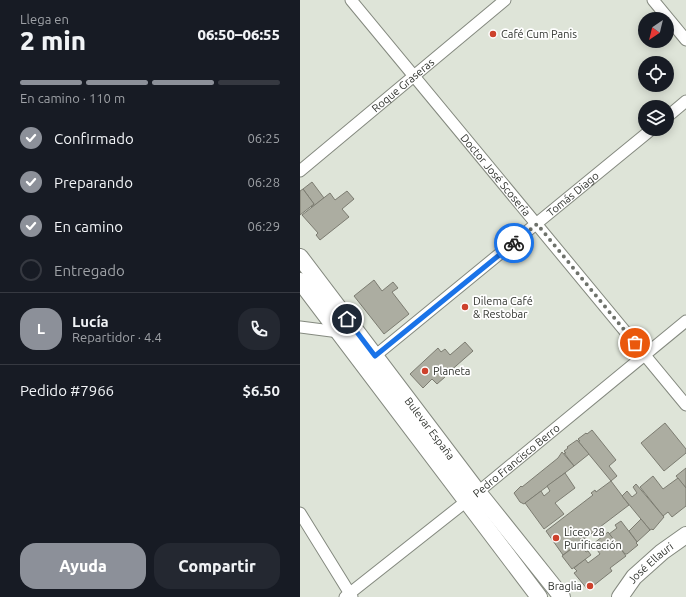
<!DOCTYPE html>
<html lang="es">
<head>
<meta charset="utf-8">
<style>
	:root { --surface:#171b24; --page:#242831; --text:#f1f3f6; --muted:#9ea1a6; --line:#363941; --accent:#8c9099 }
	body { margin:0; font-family:Ubuntu,sans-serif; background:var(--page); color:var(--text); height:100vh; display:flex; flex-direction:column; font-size:15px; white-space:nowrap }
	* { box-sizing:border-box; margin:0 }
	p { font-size:13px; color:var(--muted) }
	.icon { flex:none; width:22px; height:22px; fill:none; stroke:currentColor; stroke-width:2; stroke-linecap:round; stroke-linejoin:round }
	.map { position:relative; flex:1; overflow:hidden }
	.drawer { display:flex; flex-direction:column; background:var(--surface); width:300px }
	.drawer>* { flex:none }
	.needle { width:26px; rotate:215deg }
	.buttons { position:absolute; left:338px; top:12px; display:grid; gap:8px }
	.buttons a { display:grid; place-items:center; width:36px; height:36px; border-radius:50%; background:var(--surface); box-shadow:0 2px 10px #0003; font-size:20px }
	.pin { position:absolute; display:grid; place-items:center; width:34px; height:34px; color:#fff; margin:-17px; border:2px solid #fff; border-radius:50%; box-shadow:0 1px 4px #0007 }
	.courier { position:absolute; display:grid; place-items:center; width:40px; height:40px; margin:-20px; border:3px solid #1a73e8; border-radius:50%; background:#fff; color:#222; box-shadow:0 1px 5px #0007 }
	.head em { font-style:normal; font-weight:800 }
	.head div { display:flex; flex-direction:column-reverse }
	.head { display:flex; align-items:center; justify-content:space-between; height:68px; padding:0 20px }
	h1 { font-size:26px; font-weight:800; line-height:30px }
	.bar { display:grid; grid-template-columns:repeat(4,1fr); gap:6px 4px; align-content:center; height:48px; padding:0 20px }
	.bar i { height:5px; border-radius:3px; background:var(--line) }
	.bar .active { background:var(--accent) }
	.bar p { grid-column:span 4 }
	.line { display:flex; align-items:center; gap:10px; padding:0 20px; border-top:1px solid var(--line) }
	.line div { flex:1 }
	.round { display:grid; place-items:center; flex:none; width:42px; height:42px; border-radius:16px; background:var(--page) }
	ol { padding:0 20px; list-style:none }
	li { display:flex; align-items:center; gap:12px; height:44px }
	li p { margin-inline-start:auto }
	li .icon { padding:4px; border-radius:50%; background:var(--accent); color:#fff; stroke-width:4 }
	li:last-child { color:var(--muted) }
	li i { width:22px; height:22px; border:2px solid var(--line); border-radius:50% }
	.button { display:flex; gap:8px; margin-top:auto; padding:8px 20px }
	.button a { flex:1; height:46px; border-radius:16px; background:var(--accent); color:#fff; font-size:16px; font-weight:800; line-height:46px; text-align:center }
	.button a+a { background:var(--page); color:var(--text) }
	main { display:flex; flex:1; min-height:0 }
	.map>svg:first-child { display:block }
	.building { fill:#acada1; stroke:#7c7c71 }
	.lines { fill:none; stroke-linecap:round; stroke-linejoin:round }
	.street-casing { stroke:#84897f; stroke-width:13 }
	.secondary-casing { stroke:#84897f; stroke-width:18 }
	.street { stroke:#fff; stroke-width:11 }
	.secondary { stroke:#fff; stroke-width:16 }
	.done { stroke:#6e726b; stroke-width:4; stroke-dasharray:0 7.2 }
	.route { stroke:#1a73e8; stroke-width:5 }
	.poi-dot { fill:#cd412c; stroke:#fff; stroke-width:1.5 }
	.labels { text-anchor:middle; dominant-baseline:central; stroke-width:3.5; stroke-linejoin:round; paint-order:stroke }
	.poi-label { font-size:11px; fill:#323530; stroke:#fff; text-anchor:start }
	.street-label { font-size:11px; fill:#323530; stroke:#fff }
</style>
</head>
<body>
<main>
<section class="drawer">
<div class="head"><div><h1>2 min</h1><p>Llega en</p></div><em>06:50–06:55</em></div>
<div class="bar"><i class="active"></i><i class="active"></i><i class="active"></i><i></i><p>En camino · 110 m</p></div>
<ol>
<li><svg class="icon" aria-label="check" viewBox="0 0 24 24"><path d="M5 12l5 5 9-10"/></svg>Confirmado<p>06:25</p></li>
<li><svg class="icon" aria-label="check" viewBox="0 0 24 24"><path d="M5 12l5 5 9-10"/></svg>Preparando<p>06:28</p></li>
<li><svg class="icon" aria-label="check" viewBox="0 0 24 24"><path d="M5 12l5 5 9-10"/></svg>En camino<p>06:29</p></li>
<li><i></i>Entregado</li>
</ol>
<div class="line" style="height:72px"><b class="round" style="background:var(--accent);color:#fff">L</b><div><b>Lucía</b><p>Repartidor · 4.4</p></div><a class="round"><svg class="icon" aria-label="phone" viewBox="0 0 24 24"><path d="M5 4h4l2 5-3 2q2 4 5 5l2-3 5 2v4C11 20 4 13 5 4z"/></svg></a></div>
<div class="line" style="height:52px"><div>Pedido #7966</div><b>$6.50</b></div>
<div class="button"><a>Ayuda</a><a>Compartir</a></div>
</section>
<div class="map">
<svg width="386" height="597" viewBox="0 0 386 597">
	<rect width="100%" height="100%" fill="#dee4d8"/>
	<g class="building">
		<path d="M12 182 24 198 12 207 11 206 14 204 3 189Z"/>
		<path d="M3 189 14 204 0 215V191Z"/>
		<path d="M47 191 54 199 42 209 49 217 20 240 16 235 18 233 2 215 30 193 35 200Z"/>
		<path d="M74 280 82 291 93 282 98 288 92 292 109 314 84 334 54 296Z"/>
		<path d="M165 342 173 351 148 373 145 369 141 372 145 377 137 384 132 379 123 388 110 374 138 348 141 352 145 349 150 355Z"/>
		<path d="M365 423 386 449V453L364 471 341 443Z"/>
		<path d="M292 430 316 460 309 466 317 476 311 481 278 441H280L278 439 286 433 287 434Z"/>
		<path d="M277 440 289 454 274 466 264 453H266L264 451 268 448 267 447Z"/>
		<path d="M262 452 274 466 224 504 220 502 214 493 221 486 222 487 258 458Z"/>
		<path d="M386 468V488L376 476Z"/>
		<path d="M265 473 275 488 255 503 264 514 244 529 225 503 241 491 244 496 250 491 247 486Z"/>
		<path d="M353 476 363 489 378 478 386 488V506L372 517 368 512 363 516 340 487Z"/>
		<path d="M311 481 329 505 263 555 246 531 293 495 291 493 295 490 296 492Z"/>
		<path d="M336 484 364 517 353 530 352 529 350 530 322 496 327 491 332 497 337 493 333 487Z"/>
		<path d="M341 519 350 530 337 542 329 531Z"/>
		<path d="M321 521 337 542 336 543 338 545 327 554H325L309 534 317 528 315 525Z"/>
		<path d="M308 532 326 556 310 568 312 571 288 590 274 573 277 571 274 568 285 559 288 563 300 554 293 544Z"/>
		<path d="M279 543 286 552 288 551 291 555 272 569 262 556Z"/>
	</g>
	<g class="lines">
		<g class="street-casing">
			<g id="street">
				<path id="s1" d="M51 0 386 405"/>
				<path d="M353 0 386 40"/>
				<path d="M367 117 386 101"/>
				<path id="s2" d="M0 171 205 0"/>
				<path d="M0 327 39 332"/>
				<path id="s3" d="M70 360 352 129"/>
				<path d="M0 513 52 597"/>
				<path id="s4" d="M45 597 178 492 386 321"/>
			</g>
		</g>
		<g class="secondary-casing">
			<g id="secondary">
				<path id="s5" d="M0 257 178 492 262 597"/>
				<path d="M0 281 239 597"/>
				<path id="s6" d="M320 597 334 577 362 552 386 535"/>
			</g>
		</g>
		<use href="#street" class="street"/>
		<use href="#secondary" class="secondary"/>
	</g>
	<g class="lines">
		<path class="done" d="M214 243 237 224 335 343"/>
		<path class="route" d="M47 319 75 356 214 243"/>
	</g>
	<g class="poi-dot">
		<circle cx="193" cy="34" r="4"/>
		<circle cx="165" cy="307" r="4"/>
		<circle cx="125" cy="371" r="4"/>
		<circle cx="256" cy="538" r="4"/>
		<circle cx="290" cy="586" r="4"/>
	</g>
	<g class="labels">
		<g class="poi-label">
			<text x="201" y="34">Café Cum Panis</text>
			<text x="173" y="301">Dilema Café<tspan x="173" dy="13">&amp; Restobar</tspan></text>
			<text x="133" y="371">Planeta</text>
			<text x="264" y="532">Liceo 28<tspan x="264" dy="13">Purificación</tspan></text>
			<text x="282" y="586" text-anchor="end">Braglia</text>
		</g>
		<g class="street-label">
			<text stroke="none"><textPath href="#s2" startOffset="134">Roque Graseras</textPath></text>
			<text stroke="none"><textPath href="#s1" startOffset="227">Doctor José Scosería</textPath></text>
			<text stroke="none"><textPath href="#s3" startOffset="262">Tomás Diago</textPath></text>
			<text stroke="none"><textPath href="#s5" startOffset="215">Bulevar España</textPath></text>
			<text stroke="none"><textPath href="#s4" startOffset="219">Pedro Francisco Berro</textPath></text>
			<text stroke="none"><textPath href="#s6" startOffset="46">José Ellauri</textPath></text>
		</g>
	</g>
</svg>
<div class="buttons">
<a><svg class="needle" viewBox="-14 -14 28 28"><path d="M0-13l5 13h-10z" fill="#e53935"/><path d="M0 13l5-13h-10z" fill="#9ea1a6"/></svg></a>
<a><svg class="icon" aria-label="locate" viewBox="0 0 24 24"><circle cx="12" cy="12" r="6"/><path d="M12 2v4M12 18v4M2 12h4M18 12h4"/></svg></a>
<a><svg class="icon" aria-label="layers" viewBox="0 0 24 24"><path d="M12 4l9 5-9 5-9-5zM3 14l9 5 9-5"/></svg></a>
</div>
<div class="pin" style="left:335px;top:343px;background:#ea580c"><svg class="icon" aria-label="bag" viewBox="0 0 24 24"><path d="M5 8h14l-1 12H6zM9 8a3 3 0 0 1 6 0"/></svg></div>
<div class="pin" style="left:47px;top:319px;background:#1f2937"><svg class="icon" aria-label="home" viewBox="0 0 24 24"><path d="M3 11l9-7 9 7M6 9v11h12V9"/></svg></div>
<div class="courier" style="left:214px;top:243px"><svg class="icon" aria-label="bike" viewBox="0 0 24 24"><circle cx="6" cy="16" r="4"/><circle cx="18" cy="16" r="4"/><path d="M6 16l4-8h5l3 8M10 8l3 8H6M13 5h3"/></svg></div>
</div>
</main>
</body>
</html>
